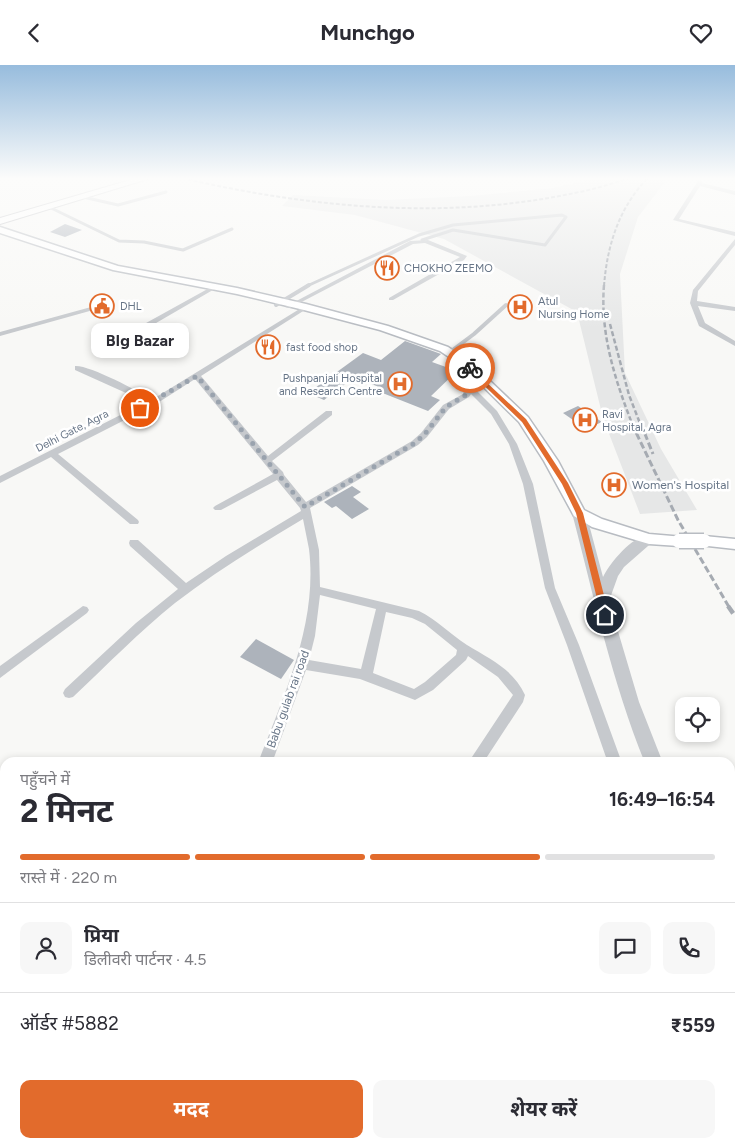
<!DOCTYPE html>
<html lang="hi">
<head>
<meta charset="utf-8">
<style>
	:root { --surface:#fff; --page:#f7f7f7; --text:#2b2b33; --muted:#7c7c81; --line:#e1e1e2; --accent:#e26b2c }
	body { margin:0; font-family:Figtree,"Noto Sans Devanagari",sans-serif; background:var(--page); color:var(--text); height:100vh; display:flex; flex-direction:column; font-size:19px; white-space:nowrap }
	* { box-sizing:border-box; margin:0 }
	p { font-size:16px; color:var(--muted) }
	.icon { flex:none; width:28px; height:28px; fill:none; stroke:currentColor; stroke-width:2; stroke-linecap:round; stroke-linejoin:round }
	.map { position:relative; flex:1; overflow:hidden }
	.drawer { position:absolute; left:0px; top:692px; width:735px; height:391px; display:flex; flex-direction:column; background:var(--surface); border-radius:15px 15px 0 0; box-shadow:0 2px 8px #0003 }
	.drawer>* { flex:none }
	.controls { position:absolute; left:675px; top:632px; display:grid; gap:10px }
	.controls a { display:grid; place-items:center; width:45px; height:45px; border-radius:10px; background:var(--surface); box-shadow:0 2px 8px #0003; font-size:25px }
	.pin { position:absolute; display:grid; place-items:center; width:42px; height:42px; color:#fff; margin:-21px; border:2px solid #fff; border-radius:50%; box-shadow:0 1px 5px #0007 }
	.courier { position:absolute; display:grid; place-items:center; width:50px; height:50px; margin:-25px; border:4px solid #e26b2c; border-radius:50%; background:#fff; color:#222; box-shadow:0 1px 6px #0007 }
	.bubble { position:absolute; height:35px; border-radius:10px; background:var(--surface); box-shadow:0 2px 8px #0003; font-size:16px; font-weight:700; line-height:35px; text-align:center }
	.overview em { font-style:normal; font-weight:700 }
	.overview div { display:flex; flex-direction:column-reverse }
	.overview { display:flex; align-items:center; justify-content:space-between; height:85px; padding:0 20px }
	h1 { font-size:32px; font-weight:700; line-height:38px }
	.bar { display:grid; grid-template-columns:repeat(4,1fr); gap:8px 5px; align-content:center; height:60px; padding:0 20px }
	.bar i { height:6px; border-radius:4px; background:var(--line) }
	.bar .active { background:var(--accent) }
	.bar p { grid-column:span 4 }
	.line { display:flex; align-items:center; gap:12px; padding:0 20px; border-top:1px solid var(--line) }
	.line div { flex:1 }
	.round { display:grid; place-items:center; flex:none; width:52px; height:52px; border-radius:10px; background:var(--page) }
	.primary-button { display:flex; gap:10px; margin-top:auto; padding:10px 20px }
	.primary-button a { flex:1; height:58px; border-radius:10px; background:var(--accent); color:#fff; font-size:20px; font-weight:700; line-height:58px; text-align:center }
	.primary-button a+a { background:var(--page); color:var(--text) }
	header { display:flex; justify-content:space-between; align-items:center; height:65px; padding:0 20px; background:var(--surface); font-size:22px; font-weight:700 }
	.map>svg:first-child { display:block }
	.built { fill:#e6e7e7 }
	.building { fill:#adb3bb }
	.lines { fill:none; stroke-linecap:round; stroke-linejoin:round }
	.secondary-casing { stroke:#b8bcc2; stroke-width:3 }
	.trunk-casing { stroke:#b9bbbf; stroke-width:2 }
	.service-far1 { stroke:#c6c9cd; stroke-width:3 }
	.service { stroke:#c6c9cd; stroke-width:4 }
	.minor { fill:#c6c9cd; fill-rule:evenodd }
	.tertiary { fill:#c6c9cd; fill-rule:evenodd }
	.secondary { fill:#fff; fill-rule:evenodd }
	.trunk { fill:#fff; fill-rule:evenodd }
	.rail-far3 { stroke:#a6abb2; stroke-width:2; stroke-dasharray:4 2; stroke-linecap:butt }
	.rail-far2 { stroke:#a6abb2; stroke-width:2.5; stroke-dasharray:5 2.5; stroke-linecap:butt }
	.rail-far1 { stroke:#a6abb2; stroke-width:3; stroke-dasharray:7 3; stroke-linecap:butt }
	.rail { stroke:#a6abb2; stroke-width:4.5; stroke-dasharray:9 4.5; stroke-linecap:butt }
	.secondary-bridge-casing { stroke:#b8bcc2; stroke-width:17; stroke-linecap:butt }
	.secondary-bridge { stroke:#fff; stroke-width:14 }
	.route { fill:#e26b2c }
	.done { stroke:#9aa3ae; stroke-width:5; stroke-dasharray:0 9 }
	.labels { text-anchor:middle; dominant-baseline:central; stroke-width:5; stroke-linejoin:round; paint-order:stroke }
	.far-poi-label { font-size:11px; fill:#677587; stroke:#fff; text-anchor:start }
	.far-street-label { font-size:11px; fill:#677587; stroke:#fff }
	.poi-label { font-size:12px; fill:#677587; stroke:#fff; text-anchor:start }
	.street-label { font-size:12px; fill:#677587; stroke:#fff }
</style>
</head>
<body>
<header><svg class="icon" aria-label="back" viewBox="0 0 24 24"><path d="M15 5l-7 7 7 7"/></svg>Munchgo<svg class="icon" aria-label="heart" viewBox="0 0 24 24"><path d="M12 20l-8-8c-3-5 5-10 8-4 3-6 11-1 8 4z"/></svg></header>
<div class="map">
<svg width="735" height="1083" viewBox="0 0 735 1083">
	<rect width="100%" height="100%" fill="#f8f8f6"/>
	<path class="built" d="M596 113H668L638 152 620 209 625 308 661 384 697 445 640 449 603 353 577 247 444 174 355 150 282 141 293 130 386 135 470 131 553 123Z"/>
	<g class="building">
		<path d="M65 159 82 165 65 172 50 167Z"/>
		<path d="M405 276 441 289 432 297 457 306 431 331 440 335 428 346 380 327 384 324 354 312 324 335 308 328 363 288 381 295Z"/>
		<path d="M578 341 602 357 586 364 563 348Z"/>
		<path d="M352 421 361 427 353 432 369 444 352 454 336 441 332 443 324 437Z"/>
		<path d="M256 574 294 595 281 614 240 592Z"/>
	</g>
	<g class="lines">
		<g class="secondary-casing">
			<g id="secondary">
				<path d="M0 162 118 201 237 223 306 239 388 261 448 282 469 296 528 352 558 396 584 445 602 454 649 469 684 472 686 476 684 480 679 481 649 479 592 462 574 451 544 396 519 357 461 300 440 286 380 265 304 245 237 229 113 205 0 168Z"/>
				<path d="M704 471 735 474V484L699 480 697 476 699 472Z"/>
			</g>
		</g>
		<g class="trunk-casing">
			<path id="trunk" d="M137 113H151L0 159V153Z"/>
		</g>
		<g class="service-far1">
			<path d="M83 132 118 140 166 127"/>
			<path d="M49 142 119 176 144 177 183 185 232 164"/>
			<path d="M307 221 419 170 453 160 562 150 566 152 545 180 453 165 422 175"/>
		</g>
		<g class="service">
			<path d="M276 240 309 220"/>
			<path d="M450 287 474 269 506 240"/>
		</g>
		<g class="minor">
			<path d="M698 113H702V118L735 126V130L700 121 679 154 735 167V171L673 155 696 119Z"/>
			<path d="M735 174V180L698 226 697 236 735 242V246L698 241 705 258 735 276V281L699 261 690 238 693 225Z"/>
			<path d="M428 175 467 191 464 195 393 235H389V233L460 192 425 178 413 179 290 243 285 242 410 176Z"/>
			<path d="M213 221 218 222 132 272 107 269 103 267 107 265 128 268Z"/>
			<path d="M102 239 105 241 104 242 0 271V267Z"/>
			<path d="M306 240 309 242 308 243 201 311 268 391 326 346H332V350L272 396 283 407 284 410 306 437 412 376 421 368 443 340 463 329 464 326 458 310 462 296H468L466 310 469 318 497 346 517 379 533 419 555 523 579 580 622 698H608L567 580 545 523 523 419 509 379 491 349 471 329 469 332 449 344 427 372 418 380 310 443 319 485 320 522 419 546C437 555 450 569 467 580 490 594 513 604 525 630L523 637 483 698H468L513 630 498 612 468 591 466 595 433 625 415 635 360 614 306 605 272 698H258C284 630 318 559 309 484 307 474 305 464 303 454 259 480 215 507 175 538 139 567 107 600 73 632L69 633 65 632 63 628 65 624 136 558 178 524 130 481 129 478 130 475H138L186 518 226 491 301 446 300 443 277 415 221 445H215L213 443 215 441 273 409 195 314 156 339 58 389 138 455 139 457 138 459H130L51 392 0 418V411L146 337 75 305V301C90 300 137 326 153 334ZM320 530 376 544 361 604 309 595 315 571ZM386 547 412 553 425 559 457 585 456 590 425 617 414 624 373 608Z"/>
			<path d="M83 541 87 542 89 545 87 548 0 613V601Z"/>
			<path d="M5 971V989L0 991V973Z"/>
			<path d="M154 1079H172L171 1083H153Z"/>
			<path d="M566 1079H587L588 1083H567Z"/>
		</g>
		<g class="tertiary">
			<path d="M579 443 584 445 586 448 603 512C610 498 636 465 654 471L656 474 624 502 618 511 609 536 639 637 663 698H645C612 617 594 532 572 448L574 445Z"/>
			<path d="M730 800 735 802V826L730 824Z"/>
			<path d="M735 1023V1050L730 1052V1025Z"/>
			<path d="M686 1079H713L711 1083H684Z"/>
		</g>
		<use href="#secondary" class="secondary"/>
		<use href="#trunk" class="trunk"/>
		<g class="rail-far3">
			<path d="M182 113C311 143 448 156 579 127 596 124 613 118 630 113"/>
			<path d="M604 221C607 181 619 142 648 113"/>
		</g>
		<g class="rail-far2">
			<path d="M604 220C600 269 615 315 633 361"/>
			<path d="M610 259 629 330 641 361"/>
		</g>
		<g class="rail-far1">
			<path d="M632 359 678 455 729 542"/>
			<path d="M641 359 653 389"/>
		</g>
		<path class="rail" d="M728 541 735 551"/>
		<g class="secondary-bridge-casing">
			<path id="secondary-bridge" d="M679 476H704"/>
		</g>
		<use href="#secondary-bridge" class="secondary-bridge"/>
	</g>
	<linearGradient id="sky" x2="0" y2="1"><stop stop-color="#97bcdd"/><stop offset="0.43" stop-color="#fcfcfb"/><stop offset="1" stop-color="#fcfcfb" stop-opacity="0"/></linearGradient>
	<rect width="735" height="264" fill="url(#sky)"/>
	<path class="route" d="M470 302 526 354 568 418 583 448 609 550 608 552H602L601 550 576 448 562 419 522 357 468 305Z"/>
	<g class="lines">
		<path class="done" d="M140 343 197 311 305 442 415 378 424 370 446 342 466 330 468 326C466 312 461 315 465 298L470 303"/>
	</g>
	<defs>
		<g id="restaurant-ring" transform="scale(1.25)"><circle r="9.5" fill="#fff" stroke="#e26b2c" stroke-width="1.5"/><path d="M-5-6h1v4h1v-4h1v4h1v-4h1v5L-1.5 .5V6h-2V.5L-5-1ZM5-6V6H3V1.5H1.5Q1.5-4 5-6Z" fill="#e26b2c"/></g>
		<g id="civic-ring" transform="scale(1.25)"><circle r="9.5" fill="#fff" stroke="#e26b2c" stroke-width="1.5"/><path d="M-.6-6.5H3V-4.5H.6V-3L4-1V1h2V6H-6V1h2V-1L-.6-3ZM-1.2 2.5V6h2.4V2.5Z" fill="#e26b2c"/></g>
		<g id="hospital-ring" transform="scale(1.25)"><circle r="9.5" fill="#fff" stroke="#e26b2c" stroke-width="1.5"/><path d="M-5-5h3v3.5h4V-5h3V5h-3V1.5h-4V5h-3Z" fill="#e26b2c"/></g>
	</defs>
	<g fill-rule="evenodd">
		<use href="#restaurant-ring" x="387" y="203"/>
		<use href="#civic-ring" x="102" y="241"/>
		<use href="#hospital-ring" x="520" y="242"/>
		<use href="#restaurant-ring" x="268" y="282"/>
		<use href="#hospital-ring" x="400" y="319"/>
		<use href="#hospital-ring" x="585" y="355"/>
		<use href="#hospital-ring" x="614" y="420"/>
	</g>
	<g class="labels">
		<g class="far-poi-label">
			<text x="404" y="203">CHOKHO ZEEMO</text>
			<text x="538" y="236">Atul<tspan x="538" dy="13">Nursing Home</tspan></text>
			<text x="120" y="241">DHL</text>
			<text x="286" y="282">fast food shop</text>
			<text x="382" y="313" text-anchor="end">Pushpanjali Hospital<tspan x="382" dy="13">and Research Centre</tspan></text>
			<text x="602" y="349">Ravi<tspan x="602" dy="13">Hospital, Agra</tspan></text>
		</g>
		<g class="far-street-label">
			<text transform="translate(72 366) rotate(-27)">Delhi Gate, Agra</text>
		</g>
		<g class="poi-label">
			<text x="632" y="420">Women's Hospital</text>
		</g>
		<g class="street-label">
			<text transform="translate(288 634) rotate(-70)">Babu gulab rai road</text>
		</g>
	</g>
</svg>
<div class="controls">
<a><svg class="icon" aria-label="locate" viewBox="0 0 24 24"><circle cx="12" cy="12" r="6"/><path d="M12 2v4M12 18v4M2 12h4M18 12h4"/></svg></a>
</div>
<div class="pin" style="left:140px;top:343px;background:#ea580c"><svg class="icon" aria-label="bag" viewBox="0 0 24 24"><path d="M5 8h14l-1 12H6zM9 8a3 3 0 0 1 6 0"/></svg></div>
<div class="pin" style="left:605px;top:550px;background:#1f2937"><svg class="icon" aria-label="home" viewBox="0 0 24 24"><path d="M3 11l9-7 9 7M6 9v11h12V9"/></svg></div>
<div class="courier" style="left:470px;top:303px"><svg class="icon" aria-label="bike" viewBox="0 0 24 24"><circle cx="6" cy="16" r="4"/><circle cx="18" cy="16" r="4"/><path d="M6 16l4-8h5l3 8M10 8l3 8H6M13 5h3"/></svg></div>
<div class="bubble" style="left:91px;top:258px;width:98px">BIg Bazar</div>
<section class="drawer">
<div class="overview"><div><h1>2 मिनट</h1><p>पहुँचने में</p></div><em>16:49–16:54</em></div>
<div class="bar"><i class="active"></i><i class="active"></i><i class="active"></i><i></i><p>रास्ते में · 220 m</p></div>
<div class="line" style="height:90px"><a class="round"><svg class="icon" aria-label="person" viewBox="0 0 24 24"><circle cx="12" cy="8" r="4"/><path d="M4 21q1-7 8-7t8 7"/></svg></a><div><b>प्रिया</b><p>डिलीवरी पार्टनर · 4.5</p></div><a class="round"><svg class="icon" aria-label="chat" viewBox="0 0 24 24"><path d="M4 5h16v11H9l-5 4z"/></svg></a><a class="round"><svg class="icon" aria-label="phone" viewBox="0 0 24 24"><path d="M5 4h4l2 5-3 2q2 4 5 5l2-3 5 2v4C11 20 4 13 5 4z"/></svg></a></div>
<div class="line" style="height:65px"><div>ऑर्डर #5882</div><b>₹559</b></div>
<div class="primary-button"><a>मदद</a><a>शेयर करें</a></div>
</section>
</div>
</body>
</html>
